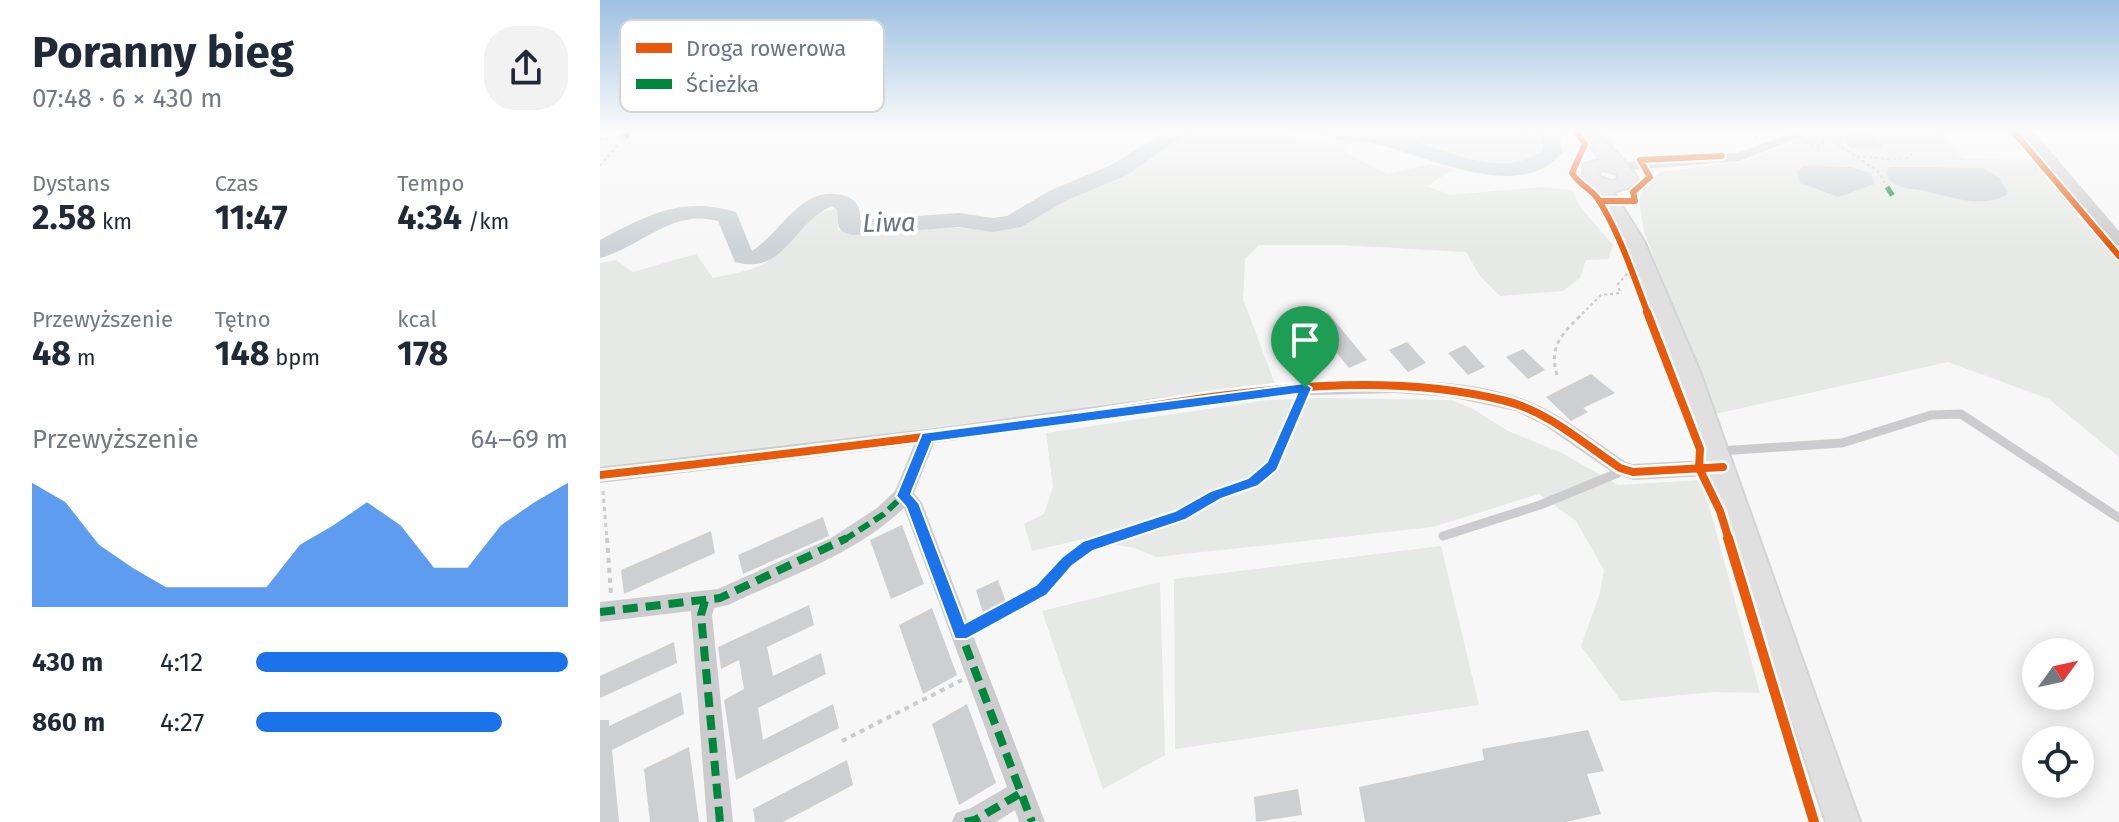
<!DOCTYPE html>
<html lang="pl">
<meta charset="utf-8">
<style>
:root{--surface:#fff;--page:#f2f2f3;--text:#1f2937;--muted:#747a83;--accent:#1a73e8}
body{margin:0;font-family:"Fira Sans",sans-serif;background:var(--page);color:var(--text);height:100vh;display:flex;flex-direction:column;font-size:30px;white-space:nowrap}
*{box-sizing:border-box;margin:0}
p{font-size:26px;color:var(--muted)}
.icon{flex:none;width:44px;height:44px;fill:none;stroke:currentColor;stroke-width:2;stroke-linecap:round;stroke-linejoin:round}
.map{position:relative;flex:1;overflow:hidden}
.details{display:flex;flex-direction:column;background:var(--surface);width:600px}
.details>*{flex:none}
.needle{width:52px;rotate:57deg}
.buttons{position:absolute;left:1422px;top:638px;display:grid;gap:16px}
.buttons a{display:grid;place-items:center;width:72px;height:72px;border-radius:50%;background:var(--surface);box-shadow:0 4px 20px #0003;font-size:40px}
.pin{position:absolute;display:grid;place-items:center;width:68px;height:68px;color:#fff;margin:-82px -34px;border-radius:50% 50% 50% 0;rotate:-45deg;box-shadow:0 0 8px #0007}
.pin .icon{rotate:45deg}
.round{display:grid;place-items:center;flex:none;width:84px;height:84px;border-radius:32px;background:var(--page)}
.head{display:flex;align-items:center;justify-content:space-between;height:136px;padding:0 32px}
h1{font-size:44px;font-weight:700;line-height:60px}
.figures{display:grid;grid-template-columns:repeat(3,1fr);gap:12px;height:136px;padding:8px 32px}
.figures div{display:grid;align-content:center}
.figures b{font-size:34px;font-weight:700}
.figures small{font-size:22px;font-weight:400}
.figures p{font-size:22px}
.chart{height:224px;padding:16px 32px}
.chart p{display:flex;justify-content:space-between}
.chart svg{width:100%;height:144px;margin-top:8px;fill:var(--accent);opacity:.7}
ul{padding:0 32px;list-style:none;font-size:26px}
li{display:grid;grid-template-columns:128px 96px 1fr;align-items:center;height:60px}
li i{height:20px;border-radius:10px;background:var(--accent)}
main{display:flex;flex:1;min-height:0}
.map>svg:first-child{display:block}
.green{fill:#e6e9e5}
.water{fill:#cdd3d7}
.lines{fill:none;stroke-linecap:round;stroke-linejoin:round}
.river{fill:#cdd3d7;fill-rule:evenodd}
.building{fill:#cecfd1}
.secondary-casing{stroke:#d3d4d5;stroke-width:4}
.path-far2{stroke:#cacbcc;stroke-width:2;stroke-dasharray:3 3;stroke-linecap:butt}
.path-far1{stroke:#cacbcc;stroke-width:3;stroke-dasharray:4 4;stroke-linecap:butt}
.path{stroke:#cacbcc;stroke-width:4;stroke-dasharray:5 5;stroke-linecap:butt}
.lane{stroke:#ccccce;stroke-width:9}
.street{fill:#ccccce;fill-rule:evenodd}
.secondary{fill:#e0e0e1;fill-rule:evenodd}
.quiet-far2{stroke:#00873e;stroke-width:5;stroke-dasharray:10 5;stroke-linecap:butt}
.quiet-far1{stroke:#00873e;stroke-width:6;stroke-dasharray:12 6;stroke-linecap:butt}
.quiet{stroke:#00873e;stroke-width:8;stroke-dasharray:15 8;stroke-linecap:butt}
.cycleway-far2-casing{stroke:#fff;stroke-width:10}
.cycleway-far1-casing{stroke:#fff;stroke-width:13}
.cycleway-casing{stroke:#fff;stroke-width:15}
.cycleway-far2{stroke:#e8590c;stroke-width:6}
.cycleway-far1{stroke:#e8590c;stroke-width:8}
.cycleway{stroke:#e8590c;stroke-width:10}
.route{fill:#1a73e8;stroke:#fff;stroke-width:2;fill-rule:evenodd}
.labels{text-anchor:middle;dominant-baseline:central;stroke-width:8;stroke-linejoin:round;paint-order:stroke}
.water-label{font-size:26px;font-style:italic;fill:#66757f;stroke:#fff}
.key{fill:#fff;stroke:#d2d6da;stroke-width:2}
.key-label{font-size:22px;fill:#6a7584}
</style>
<main>
<section class="details">
<div class="head"><div><h1>Poranny bieg</h1><p>07:48 · 6 × 430 m</p></div><a class="round"><svg class="icon" aria-label="share" viewBox="0 0 24 24"><path d="M12 15V3M7 8l5-5 5 5M5 13v7h14v-7"/></svg></a></div>
<div class="figures">
<div><p>Dystans</p><b>2.58<small> km</small></b></div>
<div><p>Czas</p><b>11:47</b></div>
<div><p>Tempo</p><b>4:34<small> /km</small></b></div>
</div>
<div class="figures">
<div><p>Przewyższenie</p><b>48<small> m</small></b></div>
<div><p>Tętno</p><b>148<small> bpm</small></b></div>
<div><p>kcal</p><b>178</b></div>
</div>
<div class="chart"><p><span>Przewyższenie</span>64–69 m</p>
<svg viewBox="0 0 160 44" preserveAspectRatio="none"><path d="M0 44V6L10 12L20 25L30 32L40 38L50 38L60 38L70 38L80 25L90 19L100 12L110 19L120 32L130 32L140 19L150 12L160 6V44z"/></svg>
</div>
<ul>
<li><b>430 m</b>4:12<i style="width:100%"></i></li>
<li><b>860 m</b>4:27<i style="width:79%"></i></li>
</ul>
</section>
<div class="map">
<svg width="1519" height="822" viewBox="0 0 1519 822">
<rect width="100%" height="100%" fill="#f7f7f7"/>
<g class="green">
<path d="M590 132H676L703 140 747 143 743 152 788 174 829 164 854 169 827 186 850 195 941 187 972 190 981 208 1013 245 1008 259 986 260 980 278 963 291 900 296 880 276 866 252 742 245H659L645 259 643 299 675 384 0 470V263L16 260 33 272 96 254 113 278C129 274 155 271 168 261 192 242 202 211 237 209L238 230 348 227 390 230 433 217 456 202 523 176Z"/>
<path d="M768 132H933L941 145 936 158 906 166 867 161Z"/>
<path d="M1216 132H1339L1363 159 1436 160 1484 223 1519 261V457L1449 399 1348 362 1115 414 1044 232 1039 198 1043 187 1061 172 1149 160Z"/>
<path d="M720 398 851 400 873 409 908 431 962 453 1018 485 1102 480 1160 693 1114 692 1021 701 981 646 1000 593 1004 570 976 521 939 494 833 527 557 557 534 548 483 539 432 551 424 524 444 514 453 487 446 433 668 400Z"/>
<path d="M841 546 879 705 575 749 574 579Z"/>
<path d="M560 582 565 755 503 789 442 611Z"/>
</g>
<g class="water">
<path d="M1204 166 1250 167 1271 173 1275 184 1238 197 1200 183 1197 171Z"/>
<path d="M1293 167 1382 168 1400 178 1408 194C1383 208 1357 199 1330 192 1314 187 1296 192 1286 175L1287 168Z"/>
</g>
<g class="lines">
<g class="river">
<path d="M565 132H588L527 175 465 201 421 227 393 232 359 227 252 235C235 231 239 224 237 210L232 206C192 223 185 276 135 262L118 221C72 208 41 247 0 258V240C48 215 81 196 136 212L152 251C183 231 202 183 245 196 257 199 261 209 260 220L359 213 393 218 407 216 449 191 511 165Z"/>
<path d="M723 132C740 131 762 129 780 132 827 139 900 186 942 150V132H962L960 144 963 151C924 204 831 158 781 145 763 140 744 141 726 136Z"/>
</g>
</g>
<g class="building">
<path d="M1241 132 1274 133 1283 148H1250Z"/>
<path d="M728 313 767 360 749 368 731 346 736 344 715 318Z"/>
<path d="M694 331 707 347 703 349 714 364 695 372 674 347 683 344 678 337Z"/>
<path d="M807 342 826 363 808 372 789 350Z"/>
<path d="M865 345 885 367 868 375 848 353Z"/>
<path d="M923 349 945 370 928 379 906 357Z"/>
<path d="M991 374 1015 393 983 408 988 412 971 421 946 397Z"/>
<path d="M223 517 229 536 143 574 138 555Z"/>
<path d="M302 525 324 584 291 599 270 540Z"/>
<path d="M111 531 115 553 24 594 21 570Z"/>
<path d="M398 580 406 602 383 613 376 590Z"/>
<path d="M209 605 214 625 167 647 173 676 221 653 226 674 158 708 163 740 233 704 239 728 136 780 124 700 144 689 139 660 121 669 118 647Z"/>
<path d="M332 608 357 675 323 694 299 625Z"/>
<path d="M74 642 77 663 0 698V676Z"/>
<path d="M81 692 84 714 12 750 19 822H0V720H9V726Z"/>
<path d="M367 704 396 783 359 805 332 724Z"/>
<path d="M988 730 1004 771 987 774 1001 814 966 822H765L759 787 884 760 882 749Z"/>
<path d="M89 747 99 822H50L44 769Z"/>
<path d="M247 760 253 785 183 822H155L153 809Z"/>
<path d="M698 789 702 815 656 822 654 797Z"/>
</g>
<g class="lines">
<g class="secondary-casing">
<path id="secondary" d="M982 132H998C1010 149 1029 162 1037 178L1034 186 1013 192 1044 241 1100 372 1260 822H1226L1076 372 1024 241 990 186 982 180 984 164 1000 160ZM1004 170 1017 174 1019 179 1012 181 1000 177 999 171Z"/>
</g>
<g class="path-far2">
<path d="M0 133 12 132"/>
<circle cx="1219" cy="141" r="4.5"/>
<path d="M0 139 12 138"/>
<path d="M1157 139 1152 132H1162"/>
<path d="M1222 139 1231 135"/>
<path d="M1206 142 1220 150"/>
<path d="M1237 144 1278 171 1287 187"/>
<path d="M1257 156 1288 159 1284 160"/>
<path d="M1287 159 1307 158 1312 154V149"/>
<path d="M0 166 18 145"/>
<path d="M982 314 1001 295 1020 293 1018 284 1028 273"/>
</g>
<g class="path-far1">
<path d="M957 375C948 345 964 332 984 312"/>
<path d="M3 491 7 540"/>
<path d="M505 540 580 516 616 495 653 482 673 466 700 402"/>
</g>
<g class="path">
<path d="M7 538 11 595"/>
<path d="M378 624 441 590 467 562 488 546 512 538"/>
<path d="M242 741 362 680"/>
</g>
<g class="lane">
<path d="M1119 451 1242 443 1331 415 1361 414 1519 518"/>
<path d="M843 536 940 505 1018 473 1020 468"/>
</g>
<g class="street">
<path d="M23 132H36L25 141 18 137Z"/>
<path d="M1196 132H1214L1139 161 1019 171 1012 167 1019 163 1137 153Z"/>
<path d="M1420 132H1434L1519 231V246L1514 244Z"/>
<path d="M738 380C804 380 883 377 944 408 973 423 999 444 1026 462L1033 464 1123 459 1130 462 1132 467 1130 472 1123 475 1033 480 1013 473 944 425 915 411 850 397 794 393 681 396 334 443 314 493 322 503 445 822H419L415 810 396 822H352L356 813 371 808 407 787 304 508C256 554 187 577 128 605L114 608 112 615 133 822H107L91 611 0 622V602L118 589 231 538 277 508 295 491 314 445 0 483V467L342 427 624 389Z"/>
</g>
<use href="#secondary" class="secondary"/>
<g class="quiet-far2">
<path d="M25 137 29 132"/>
<path d="M1287 187 1295 199"/>
</g>
<g class="quiet-far1">
<path d="M303 496 312 503 326 540"/>
<path d="M244 540 284 514 303 496 327 437"/>
</g>
<g class="quiet">
<path d="M325 538 432 822"/>
<path d="M105 601 101 615 120 822"/>
<path d="M0 612 120 598 247 538"/>
<path d="M365 822 375 820 421 793"/>
</g>
<g class="cycleway-far2-casing">
<g id="cycleway-far2">
<path d="M977 132 985 144 972 173C980 186 992 189 998 199 1020 234 1033 275 1048 314"/>
<path d="M1414 132 1519 256"/>
<path d="M999 201H1035L1033 192 1050 177 1040 160 1122 156"/>
</g>
</g>
<g class="cycleway-far1-casing">
<g id="cycleway-far1">
<path d="M1047 312 1100 449 1099 468 1120 511 1129 540"/>
<path d="M0 475C152 458 304 440 456 420 603 400 758 364 906 401 949 412 984 444 1020 468L1033 472 1123 467"/>
</g>
</g>
<g class="cycleway-casing">
<path id="cycleway" d="M1128 538 1214 822"/>
</g>
<use href="#cycleway-far2" class="cycleway-far2"/>
<use href="#cycleway-far1" class="cycleway-far1"/>
<use href="#cycleway" class="cycleway"/>
</g>
<linearGradient id="sky" x2="0" y2="1"><stop stop-color="#9dc0e1"/><stop offset="0.53" stop-color="#fbfbfb"/><stop offset="1" stop-color="#fbfbfb" stop-opacity="0"/></linearGradient>
<rect width="1519" height="247" fill="url(#sky)"/>
<path class="route" d="M705 383 712 388 677 470 658 486 621 499 585 520 493 551 472 566 447 595 367 639H355L306 507 296 496 322 433ZM697 394 667 462 648 478 611 491 575 511 483 541 462 557 436 585 365 623 319 503 311 494 332 442Z"/>
<g class="labels">
<g class="water-label">
<text transform="translate(289 223) rotate(-1)">Liwa</text>
</g>
</g>
<rect x="20" y="20" width="264" height="92" rx="12" class="key"/>
<rect x="36" y="43" width="36" height="10" fill="#e8590c"/>
<rect x="36" y="79" width="36" height="10" fill="#00873e"/>
<g class="key-label">
<text x="86" y="56">Droga rowerowa</text>
<text x="86" y="92">Ścieżka</text>
</g>
</svg>
<div class="buttons">
<a><svg class="needle" viewBox="-14 -14 28 28"><path d="M0-13l5 13h-10z" fill="#e53935"/><path d="M0 13l5-13h-10z" fill="#747a83"/></svg></a>
<a><svg class="icon" aria-label="locate" viewBox="0 0 24 24"><circle cx="12" cy="12" r="6"/><path d="M12 2v4M12 18v4M2 12h4M18 12h4"/></svg></a>
</div>
<div class="pin" style="left:705px;top:388px;background:#1e9e55"><svg class="icon" aria-label="arrive" viewBox="0 0 24 24"><path d="M6 21V4h12l-3 4 3 4H6"/></svg></div>
</div>
</main>
